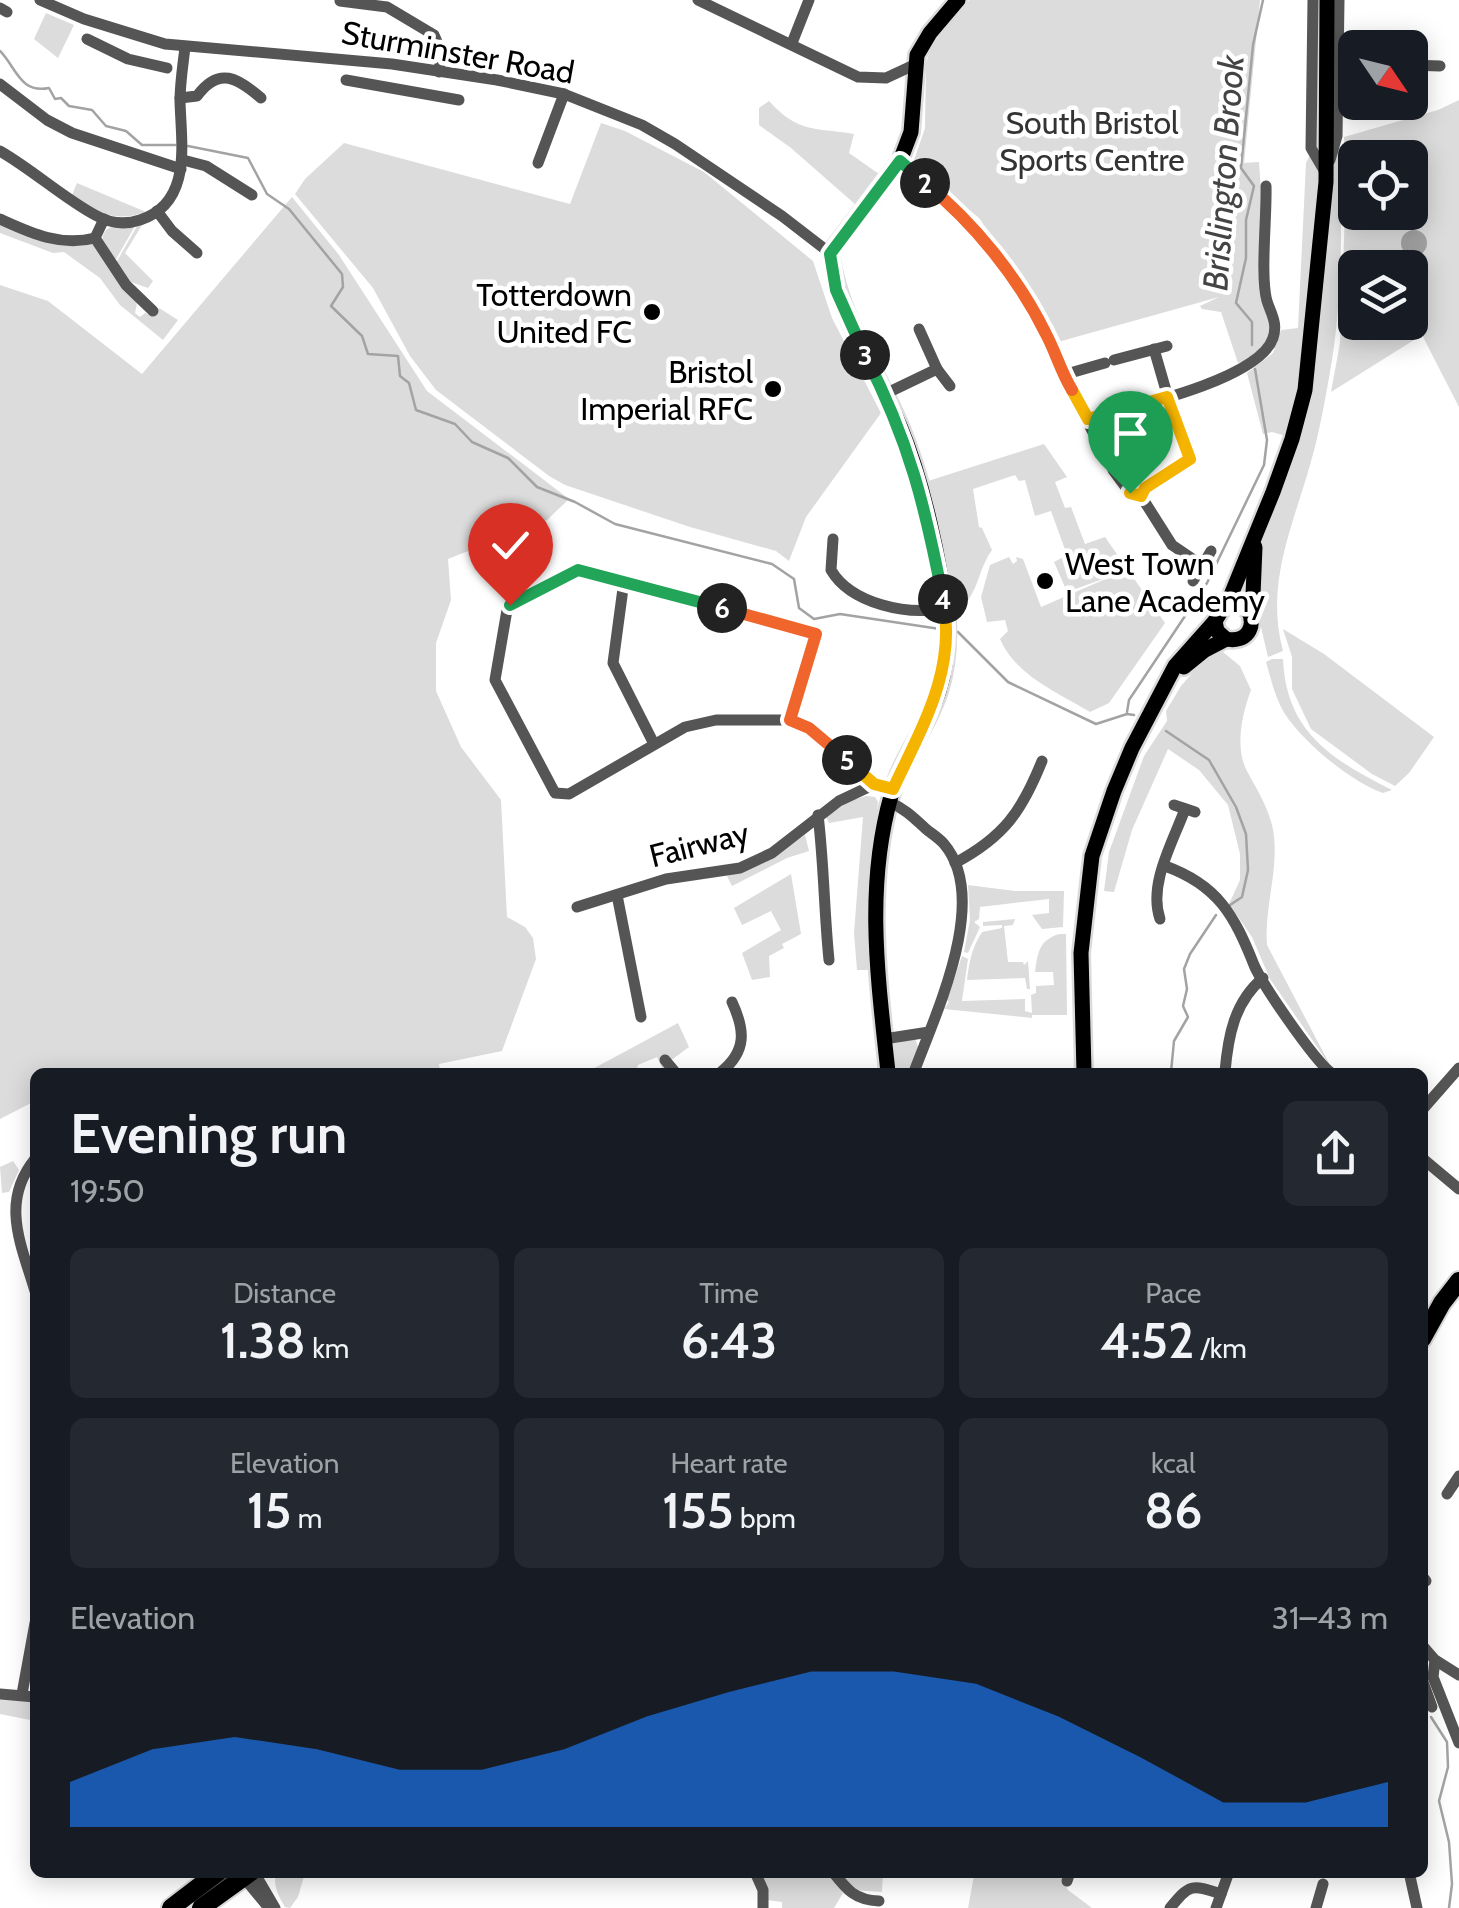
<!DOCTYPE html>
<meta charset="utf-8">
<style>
:root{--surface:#171b24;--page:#242831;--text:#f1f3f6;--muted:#9ea1a6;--accent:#1a73e8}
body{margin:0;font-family:Cabin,sans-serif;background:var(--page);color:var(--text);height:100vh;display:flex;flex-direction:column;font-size:38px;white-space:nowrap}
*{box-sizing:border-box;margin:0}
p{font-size:32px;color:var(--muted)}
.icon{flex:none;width:55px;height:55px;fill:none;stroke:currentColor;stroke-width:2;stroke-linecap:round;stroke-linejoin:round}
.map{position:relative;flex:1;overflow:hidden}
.panel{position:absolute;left:30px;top:1068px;width:1398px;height:810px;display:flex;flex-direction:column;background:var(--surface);border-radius:15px;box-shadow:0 5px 25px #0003}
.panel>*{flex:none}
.needle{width:65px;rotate:125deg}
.tools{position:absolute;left:1338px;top:30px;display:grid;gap:20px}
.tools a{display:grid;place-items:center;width:90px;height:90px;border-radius:15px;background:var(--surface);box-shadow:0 5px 25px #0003;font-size:50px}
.pin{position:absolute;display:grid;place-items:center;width:85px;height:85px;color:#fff;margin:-102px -42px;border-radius:50% 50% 50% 0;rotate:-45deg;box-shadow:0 0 10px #0007}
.pin .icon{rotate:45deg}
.km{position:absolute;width:50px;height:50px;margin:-25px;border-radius:50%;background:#222;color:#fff;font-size:28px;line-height:50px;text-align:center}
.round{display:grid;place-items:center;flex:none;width:105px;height:105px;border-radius:15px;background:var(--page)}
.head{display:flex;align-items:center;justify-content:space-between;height:170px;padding:0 40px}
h1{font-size:55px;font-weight:600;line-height:75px}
.metrics{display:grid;grid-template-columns:repeat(3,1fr);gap:15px;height:170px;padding:10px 40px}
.metrics div{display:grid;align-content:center;border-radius:15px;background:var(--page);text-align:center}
.metrics b{font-size:50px;font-weight:600}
.metrics small{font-size:28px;font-weight:400}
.metrics p{font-size:28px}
.chart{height:280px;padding:20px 40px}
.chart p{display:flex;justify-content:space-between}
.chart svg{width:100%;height:180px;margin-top:10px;fill:var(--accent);opacity:.7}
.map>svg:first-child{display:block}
.green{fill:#dcdcdc;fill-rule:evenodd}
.water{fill:#a3a3a3}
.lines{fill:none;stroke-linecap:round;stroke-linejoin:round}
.stream{stroke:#a3a3a3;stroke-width:2.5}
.major-casing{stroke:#dbdbdb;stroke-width:20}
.highway-casing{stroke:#dbdbdb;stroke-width:22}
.minor{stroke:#555;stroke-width:11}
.major{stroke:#000;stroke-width:15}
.highway{stroke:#000;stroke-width:18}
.split-1-casing{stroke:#fff;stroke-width:20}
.split-2-casing{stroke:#fff;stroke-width:20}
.split-3-casing{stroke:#fff;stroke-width:20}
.split-4-casing{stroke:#fff;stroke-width:20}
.split-5-casing{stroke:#fff;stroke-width:20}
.split-6-casing{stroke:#fff;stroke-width:20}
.split-7-casing{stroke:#fff;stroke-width:20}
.split-1{stroke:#f5b400;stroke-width:12}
.split-2{stroke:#f0652b;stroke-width:12}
.split-3{stroke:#22a559;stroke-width:12}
.split-4{stroke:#22a559;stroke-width:12}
.split-5{stroke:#f5b400;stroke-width:12}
.split-6{stroke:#f0652b;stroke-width:12}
.split-7{stroke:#22a559;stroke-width:12}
.poi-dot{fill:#000;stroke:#fff;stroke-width:4}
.labels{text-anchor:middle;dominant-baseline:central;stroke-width:9;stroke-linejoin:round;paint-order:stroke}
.street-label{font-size:32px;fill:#000;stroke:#fff}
.park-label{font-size:32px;fill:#333;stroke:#fff}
.poi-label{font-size:32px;fill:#000;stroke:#fff;text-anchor:end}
.water-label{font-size:35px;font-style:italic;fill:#444;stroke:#fff}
</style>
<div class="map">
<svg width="1459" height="1908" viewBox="0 0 1459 1908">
<rect width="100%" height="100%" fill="#fff"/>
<g class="green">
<path d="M969 0H1260L1244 163 1259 162 1270 318 1268 340 1250 358 1238 363 1221 312 1202 309 1200 306 1219 297 1058 342 1054 327 979 218 913 163 925 128 926 63 932 45Z"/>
<path d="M46 13 74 25 58 58 34 39Z"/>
<path d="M1459 100V407L1422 335 1331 392 1340 343 1346 189 1350 184 1346 179 1344 137 1438 110ZM1355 158H1410V212H1355ZM1355 268H1410V322H1355Z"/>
<path d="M769 101C799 134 814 127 854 134L849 153 879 174 856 205 791 148 759 125V108Z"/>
<path d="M601 123 625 131 704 172 813 261 832 318 881 413 806 517 789 561 776 551 690 527 565 485 549 476 436 390 410 356 373 288 295 194 305 179 344 143 570 204Z"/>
<path d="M1339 146C1342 216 1343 290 1332 360 1326 395 1320 431 1310 465 1292 528 1265 585 1283 651L1268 657 1260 623 1258 551 1290 458 1331 172Z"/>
<path d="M1310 155 1317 167 1318 185 1313 280 1305 358 1286 436 1272 432 1263 434 1247 373 1273 353 1281 330 1298 328 1306 163Z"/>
<path d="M77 183 146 212C114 223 98 213 72 195Z"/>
<path d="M292 197 339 255 427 391 569 499 547 520 448 559 451 600 436 643V691L461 747 501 800 507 917 525 927 533 938 536 959 502 1051 439 1064 440 1072H35V1101L0 1119V285L48 301 142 374Z"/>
<path d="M0 224 93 243 137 303 135 313 140 317 145 313 152 316 159 308 178 320 163 340 120 305 100 278 64 252 53 253 0 233Z"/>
<path d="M142 225 125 253 153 281 148 288 128 281 116 263 137 226Z"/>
<path d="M135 226 115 261 102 241C104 222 119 226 135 226Z"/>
<path d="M1044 444 1067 477 1055 482 1065 508 1071 507 1085 544 1105 537 1165 623 1109 703 1090 712C1057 692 1016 676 1000 639L1008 631 1005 620 987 622 981 597 990 565 1009 557 1013 564 1017 561 1016 557 1023 559 1041 607 1117 574 1067 592 1054 562 1067 555 1051 511 1035 516 1025 480 1019 481 1015 475 973 489 979 527 982 528 992 550C980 566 979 586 967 602L957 605 928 481Z"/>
<path d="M1283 629 1324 654 1434 737 1409 773 1395 786 1372 774 1311 729 1292 689V657Z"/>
<path d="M1223 652 1240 666 1251 690C1242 714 1234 749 1248 773 1259 793 1272 814 1274 837 1278 873 1264 909 1267 945L1331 1067 1270 979 1252 937 1229 904 1240 880V854L1228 805 1199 770 1168 749 1132 830 1114 892 1104 891 1109 852 1144 756 1167 721 1166 711 1181 686 1202 662 1216 653Z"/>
<path d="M1272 659H1283C1286 732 1332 760 1392 790L1383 793C1351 782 1303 742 1285 714 1275 698 1271 679 1266 662Z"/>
<path d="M866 796 875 797 878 802 867 908 870 970H857L854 933 863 817 829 823 826 817 849 801Z"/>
<path d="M805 835 809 851 787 858 732 886 727 876 766 862Z"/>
<path d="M791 874 801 934 782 944 784 948 769 956 770 977 752 980 742 953 781 930 771 911 742 925 734 908Z"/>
<path d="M968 885 1015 891H1064L1063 927 1042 929 1032 915 1049 913V899L980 907 979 919 974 922 980 927 968 953 964 952 970 920Z"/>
<path d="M1015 919 1013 925 1004 926 1008 962H1023L1024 965 1028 961 1030 989H1027L1025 978 967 980C969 963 972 947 982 932L1002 928V925L983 926V922Z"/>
<path d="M1059 934H1066L1067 1015H1032V1018L944 1009 949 1002 947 1000 962 956 968 959 962 1001 1025 999V1011L1032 1013 1031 995 1036 993V986L1054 985 1053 972H1035C1038 953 1038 941 1059 934Z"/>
<path d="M678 1023 689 1047 670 1061 669 1072H664L657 1057 638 1065 636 1072H587Z"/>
<path d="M915 1038 918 1047 910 1072H895V1043Z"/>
<path d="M13 1161 19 1170 9 1192 2 1193 0 1167Z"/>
<path d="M0 1700 35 1701V1721L0 1714Z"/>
<path d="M276 1873H305L298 1897 290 1908 285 1907C278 1895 273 1886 276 1873Z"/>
<path d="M760 1873H828L843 1893 834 1908H782V1902L767 1900Z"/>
<path d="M837 1873H883L882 1892 852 1890Z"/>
<path d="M965 1873H1059L1068 1890 1092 1908H968L974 1876 966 1878Z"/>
</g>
<circle class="water" cx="1414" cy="243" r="13"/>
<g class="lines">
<g class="stream">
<path d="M0 51C16 67 20 94 49 88L55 99 61 98 69 106 92 110 106 126 126 131 142 145H175"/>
<path d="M188 146 248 158 267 194 289 209 342 274 343 287 331 306 362 336 368 354 398 356 400 376 409 383 416 410 455 424 472 442 508 458 537 487 575 502 615 524 772 564 794 579 799 608 814 619 840 614 940 629"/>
<path d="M1252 345V322L1236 303 1246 258V220L1254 186 1241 168 1253 45 1263 0"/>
<path d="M953 631 958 632 1008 682 1096 724 1127 714 1134 715"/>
<path d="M1127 712 1129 700 1207 583 1264 465 1267 440 1255 369"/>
<path d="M1166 731 1209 760 1236 807 1246 834 1248 870 1242 897 1230 905"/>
<path d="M1171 1072 1174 1041 1188 1017 1183 1006 1187 989 1184 969 1190 954 1216 915"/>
<path d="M1431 1717 1447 1742 1448 1767 1439 1801 1449 1842 1452 1884 1449 1908"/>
</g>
<g class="major-casing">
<g id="major">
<path d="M1252 619 1255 547"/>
<path d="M1215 621 1217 631 1226 639C1246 643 1257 628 1248 610L1235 603 1224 606"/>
<path d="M1184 667 1205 650 1226 639"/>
<path d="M888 1072C878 979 865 888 891 796 901 759 927 728 939 691 946 669 948 645 947 622 941 562 923 481 900 426 875 368 839 317 830 253L900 161 911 132 917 55 930 33 958 0"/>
<path d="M1084 1072 1081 953 1092 856 1114 791 1132 748 1175 666 1215 621 1231 595 1273 492 1292 439 1305 390 1326 182 1327 0"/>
</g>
</g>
<g class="highway-casing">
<g id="highway">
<path d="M1422 1339 1442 1303 1459 1281"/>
<path d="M171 1908 218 1872"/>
<path d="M201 1908 251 1872"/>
</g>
</g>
<g class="minor">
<path d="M40 0 84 19 165 44 392 64 497 80 564 94 642 125 675 144 782 216 830 253"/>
<path d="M698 0 858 77 886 78 914 65"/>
<path d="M1313 0 1311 148 1325 172"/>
<path d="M340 1 387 7 434 35 441 51 439 72"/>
<path d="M0 8 7 12"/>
<path d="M87 39 128 59 167 68"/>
<path d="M792 43 809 0"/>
<path d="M1410 65 1440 66"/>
<path d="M346 80 459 100"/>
<path d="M0 84 47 120 72 133 181 169"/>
<path d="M180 98 197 96C219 66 238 78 261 98"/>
<path d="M0 151C33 170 62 197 95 215 109 223 125 225 140 220 193 203 181 143 180 101 180 83 183 65 185 47"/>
<path d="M183 160 206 166 252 195"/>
<path d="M1330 160 1337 136 1339 0"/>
<path d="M900 161 962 214 1013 281 1045 330 1057 365 1111 466"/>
<path d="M538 163 564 94"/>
<path d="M157 211 172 231 197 253"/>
<path d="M0 219C31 233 60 247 95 238L104 219"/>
<path d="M95 238 126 285 153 311"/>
<path d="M919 329 937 369 950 386"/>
<path d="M1114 360 1167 346"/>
<path d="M1063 375 1105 363"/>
<path d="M885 394 937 369"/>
<path d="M1088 419C1130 408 1259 380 1273 338 1278 323 1271 314 1267 301 1260 277 1267 215 1266 186"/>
<path d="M1113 470 1130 493 1141 496 1172 545 1203 566"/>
<path d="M1141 496 1145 489 1190 459 1180 439 1154 349"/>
<path d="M833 539 831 570C851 604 908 616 945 608"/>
<path d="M624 581 613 663 654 744"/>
<path d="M1193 581 1211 551"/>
<path d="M791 720 816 634 579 569 510 605 507 610 495 680 555 793 569 794 685 727 716 720H791C830 735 853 777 893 789"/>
<path d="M889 802C904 808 914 818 926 829 932 834 939 838 944 844 991 899 935 1015 914 1072"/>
<path d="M1174 805 1195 812"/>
<path d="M818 815C824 864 824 911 829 960"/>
<path d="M955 863C1004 837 1022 811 1042 761"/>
<path d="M1165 866C1218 885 1234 915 1254 965 1263 986 1313 1058 1330 1072"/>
<path d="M617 895 641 1017"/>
<path d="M577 907 666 879 740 868 772 853 839 801 875 784"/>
<path d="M1160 919C1148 884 1173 842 1185 809"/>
<path d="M884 1039 929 1032"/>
<path d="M665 1060 675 1072"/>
<path d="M721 1072C747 1051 745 1030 732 1002"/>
<path d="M1225 1072C1228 1037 1234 1002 1263 978"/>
<path d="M1422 1110 1459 1068"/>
<path d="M1422 1158 1459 1189"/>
<path d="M35 1159C0 1202 21 1244 35 1291"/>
<path d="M1447 1494 1459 1476"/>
<path d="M1422 1576 1426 1581"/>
<path d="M1422 1645 1435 1660 1459 1675"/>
<path d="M1435 1660 1433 1677 1459 1743"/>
<path d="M1422 1679 1432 1707"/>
<path d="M0 1694 35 1697"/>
<path d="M22 1694 35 1623"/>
<path d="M254 1872 275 1908"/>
<path d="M755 1872 763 1890V1908"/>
<path d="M833 1872C847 1890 855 1900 879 1901"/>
<path d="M1409 1872 1417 1908"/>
<path d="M240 1873 269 1908"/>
<path d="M1067 1881 1070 1872"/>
<path d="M197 1898 234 1872"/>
<path d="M1170 1908C1190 1884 1191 1884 1221 1894"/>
<path d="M1216 1908 1229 1872"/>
<path d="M1316 1908 1323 1884"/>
</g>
<use href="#major" class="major"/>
<use href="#highway" class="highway"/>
</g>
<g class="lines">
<g class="split-1-casing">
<path id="split-1" d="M1072 390 1088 419 1167 397 1190 459 1145 488 1141 496 1130 493"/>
</g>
<g class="split-2-casing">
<path id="split-2" d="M925 183C974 223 1018 277 1046 334 1056 353 1061 372 1072 390"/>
</g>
<g class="split-3-casing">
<path id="split-3" d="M865 355 836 290 830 254 900 161 925 183"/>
</g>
<g class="split-4-casing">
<path id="split-4" d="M865 355C909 441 925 505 943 599"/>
</g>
<g class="split-5-casing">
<path id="split-5" d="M847 760 874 784 893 789C922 727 957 670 943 599"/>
</g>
<g class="split-6-casing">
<path id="split-6" d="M722 608 816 634 790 720 809 728 847 760"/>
</g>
<g class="split-7-casing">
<path id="split-7" d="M510 605 578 570 722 608"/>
</g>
<use href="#split-1" class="split-1"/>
<use href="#split-2" class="split-2"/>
<use href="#split-3" class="split-3"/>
<use href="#split-4" class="split-4"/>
<use href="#split-5" class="split-5"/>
<use href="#split-6" class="split-6"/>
<use href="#split-7" class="split-7"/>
</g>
<g class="poi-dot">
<circle cx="652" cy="312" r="10"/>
<circle cx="773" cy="389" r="10"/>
<circle cx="1045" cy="581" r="10"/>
</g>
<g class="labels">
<g class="street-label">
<text transform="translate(458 52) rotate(10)">Sturminster Road</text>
<text transform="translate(699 844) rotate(-14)">Fairway</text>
</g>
<g class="park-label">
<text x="1092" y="122">South Bristol<tspan x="1092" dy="37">Sports Centre</tspan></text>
</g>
<g class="poi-label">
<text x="632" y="294">Totterdown<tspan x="632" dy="37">United FC</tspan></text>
<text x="753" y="371">Bristol<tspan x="753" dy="37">Imperial RFC</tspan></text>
<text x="1065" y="563" text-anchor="start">West Town<tspan x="1065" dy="37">Lane Academy</tspan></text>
</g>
<g class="water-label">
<text transform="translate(1223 173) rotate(-86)">Brislington Brook</text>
</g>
</g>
</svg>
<div class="tools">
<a><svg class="needle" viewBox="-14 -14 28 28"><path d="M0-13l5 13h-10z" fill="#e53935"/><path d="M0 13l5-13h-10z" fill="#9ea1a6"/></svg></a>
<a><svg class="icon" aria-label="locate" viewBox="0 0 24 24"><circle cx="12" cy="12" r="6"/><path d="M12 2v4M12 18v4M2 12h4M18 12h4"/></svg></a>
<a><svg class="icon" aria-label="layers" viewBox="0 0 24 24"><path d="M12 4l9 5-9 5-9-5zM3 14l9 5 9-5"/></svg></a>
</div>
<div class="pin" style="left:1130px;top:493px;background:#1e9e55"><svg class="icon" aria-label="arrive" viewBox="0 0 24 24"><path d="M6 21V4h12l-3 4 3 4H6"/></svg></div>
<div class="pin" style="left:510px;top:605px;background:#d93025"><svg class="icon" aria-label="check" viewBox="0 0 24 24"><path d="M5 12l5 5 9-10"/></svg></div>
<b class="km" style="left:925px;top:183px">2</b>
<b class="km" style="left:865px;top:355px">3</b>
<b class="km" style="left:943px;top:599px">4</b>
<b class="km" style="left:847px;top:760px">5</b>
<b class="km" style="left:722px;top:608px">6</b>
<section class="panel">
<div class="head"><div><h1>Evening run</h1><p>19:50</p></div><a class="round"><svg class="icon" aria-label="share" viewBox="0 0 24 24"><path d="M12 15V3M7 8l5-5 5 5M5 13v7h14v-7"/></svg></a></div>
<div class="metrics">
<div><p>Distance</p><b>1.38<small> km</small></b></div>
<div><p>Time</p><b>6:43</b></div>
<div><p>Pace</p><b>4:52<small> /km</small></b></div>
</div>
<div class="metrics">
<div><p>Elevation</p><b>15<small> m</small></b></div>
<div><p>Heart rate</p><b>155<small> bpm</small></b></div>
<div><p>kcal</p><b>86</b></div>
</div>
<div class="chart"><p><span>Elevation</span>31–43 m</p>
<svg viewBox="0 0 160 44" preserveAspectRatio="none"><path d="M0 44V33L10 25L20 22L30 25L40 30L50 30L60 25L70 17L80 11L90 6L100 6L110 9L120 17L130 27L140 38L150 38L160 33V44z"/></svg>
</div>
</section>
</div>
